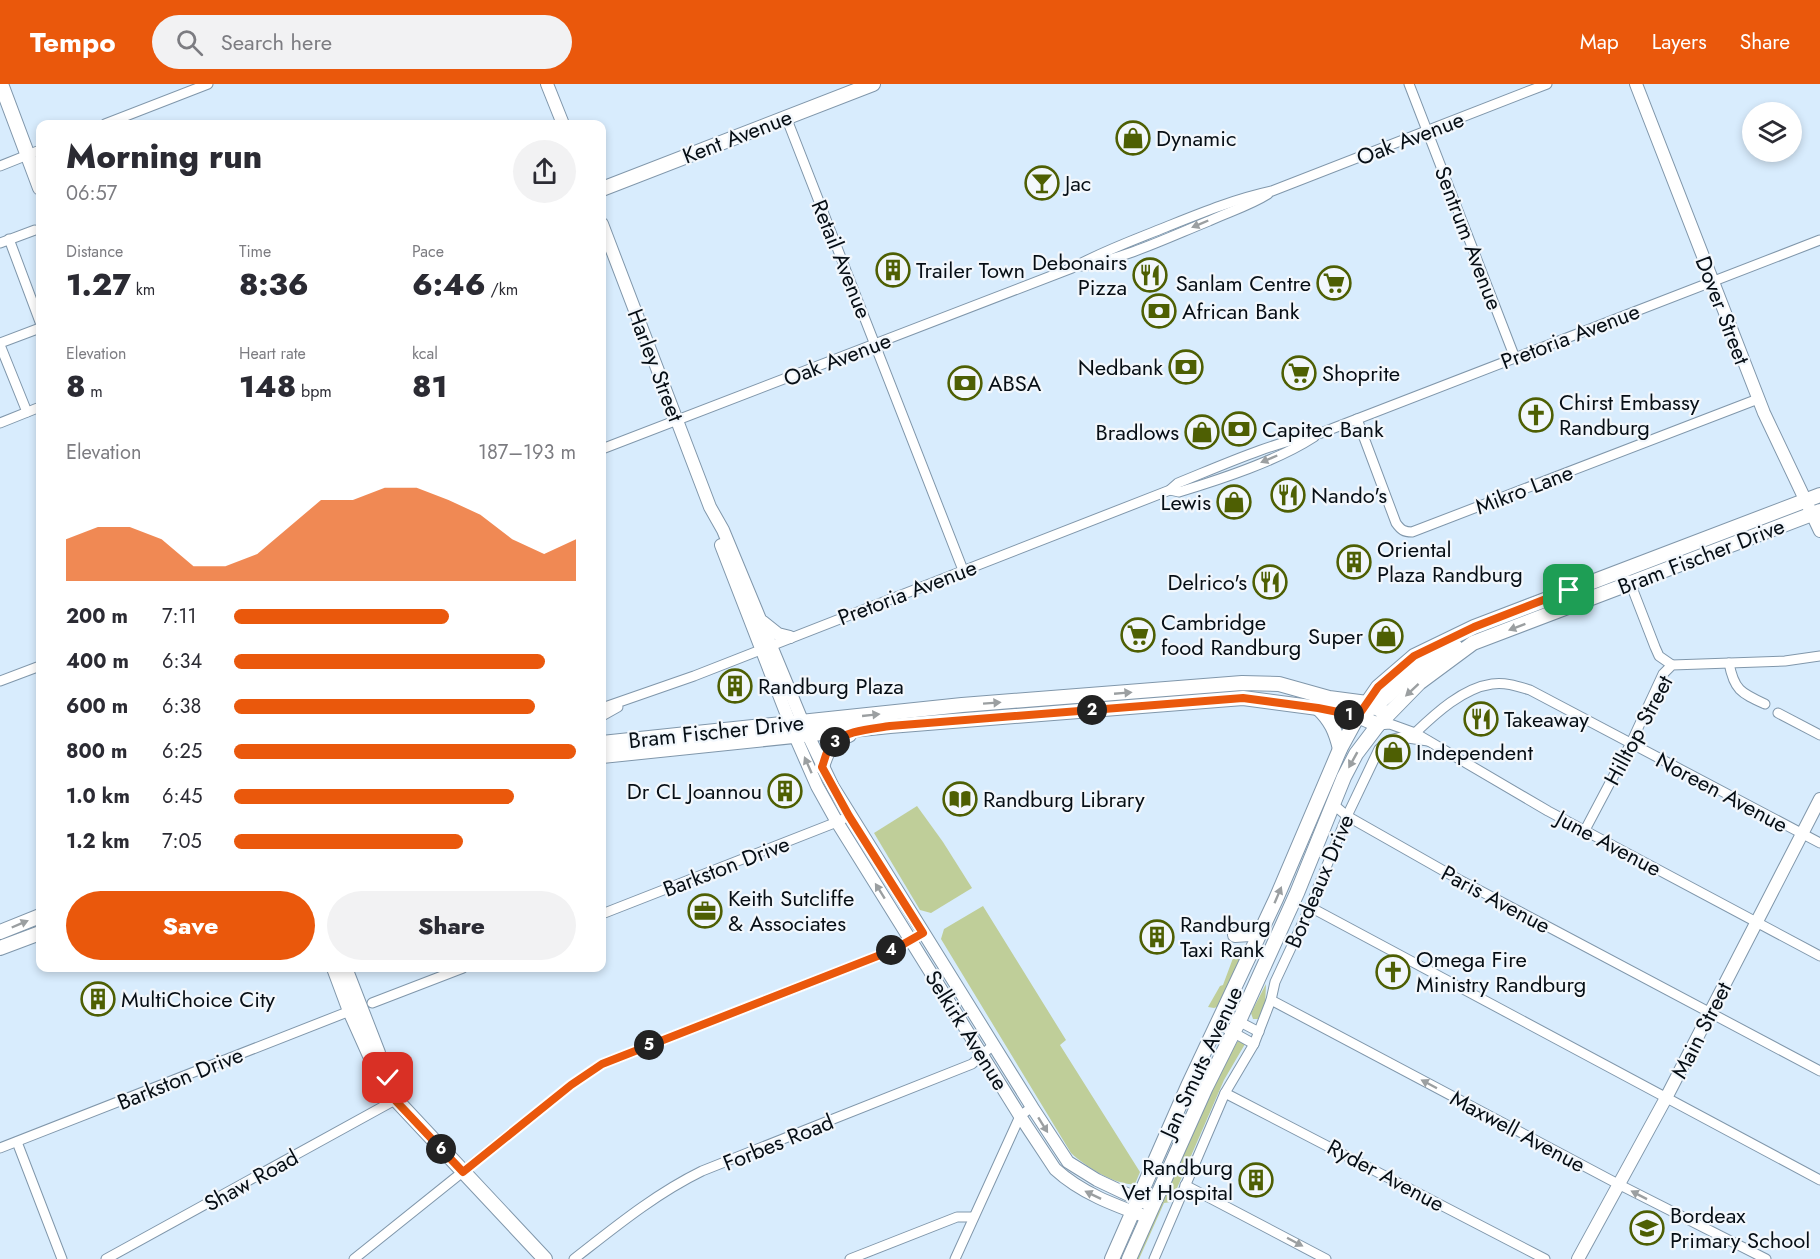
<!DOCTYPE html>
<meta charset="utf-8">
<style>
:root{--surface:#fff;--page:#f2f2f3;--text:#2b2b33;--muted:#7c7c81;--accent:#ea580c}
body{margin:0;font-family:Jost,sans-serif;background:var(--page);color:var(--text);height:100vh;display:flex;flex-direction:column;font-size:22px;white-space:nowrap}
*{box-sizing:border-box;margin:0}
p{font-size:20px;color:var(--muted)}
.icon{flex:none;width:33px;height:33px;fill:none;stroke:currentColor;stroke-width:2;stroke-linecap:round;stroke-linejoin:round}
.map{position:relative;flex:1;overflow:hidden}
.side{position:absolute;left:36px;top:36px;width:570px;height:852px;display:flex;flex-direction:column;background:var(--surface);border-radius:12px;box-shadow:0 3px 9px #0003}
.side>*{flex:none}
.fabs{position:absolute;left:1742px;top:18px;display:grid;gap:12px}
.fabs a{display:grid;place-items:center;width:60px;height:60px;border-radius:50%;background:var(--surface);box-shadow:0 3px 9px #0003;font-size:30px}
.pin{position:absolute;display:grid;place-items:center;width:51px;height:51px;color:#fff;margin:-26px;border-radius:12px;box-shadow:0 3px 9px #0006}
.km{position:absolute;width:30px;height:30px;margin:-15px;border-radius:50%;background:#222;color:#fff;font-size:16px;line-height:30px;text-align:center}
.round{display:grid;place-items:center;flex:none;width:63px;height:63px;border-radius:32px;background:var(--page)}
.headline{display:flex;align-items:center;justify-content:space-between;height:102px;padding:0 30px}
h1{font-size:33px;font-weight:800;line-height:45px}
.figures{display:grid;grid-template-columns:repeat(3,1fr);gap:9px;height:102px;padding:6px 30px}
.figures div{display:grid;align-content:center}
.figures b{font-size:30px;font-weight:800}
.figures small{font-size:16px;font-weight:400}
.figures p{font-size:16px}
.chart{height:168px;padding:12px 30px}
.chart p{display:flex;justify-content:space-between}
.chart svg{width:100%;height:108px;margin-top:6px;fill:var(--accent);opacity:.7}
.button{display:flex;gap:12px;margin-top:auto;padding:12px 30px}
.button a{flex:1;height:69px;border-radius:36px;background:var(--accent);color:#fff;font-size:24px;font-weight:800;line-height:69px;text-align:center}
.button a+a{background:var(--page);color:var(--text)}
ul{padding:0 30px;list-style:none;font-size:20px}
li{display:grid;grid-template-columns:96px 72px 1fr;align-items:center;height:45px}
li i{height:15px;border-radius:8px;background:var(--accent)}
header{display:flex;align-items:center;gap:36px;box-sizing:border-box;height:84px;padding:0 30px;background:var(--accent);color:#fff}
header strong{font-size:28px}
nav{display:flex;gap:33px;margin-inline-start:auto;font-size:21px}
.search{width:420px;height:54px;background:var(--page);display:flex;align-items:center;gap:15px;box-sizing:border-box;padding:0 21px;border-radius:33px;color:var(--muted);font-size:22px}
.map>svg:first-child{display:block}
.green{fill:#bfce99}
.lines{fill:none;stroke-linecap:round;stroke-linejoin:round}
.minor-casing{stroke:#8097ab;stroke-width:11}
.tertiary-casing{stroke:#8097ab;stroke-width:14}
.secondary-casing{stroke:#8097ab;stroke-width:16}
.minor{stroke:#fff;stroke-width:9}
.tertiary{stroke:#fff;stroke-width:12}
.secondary{stroke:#fff;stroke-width:14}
.oneway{fill:#9b9fa1}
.route-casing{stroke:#fff;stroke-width:12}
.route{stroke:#ea580c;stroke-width:8}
.labels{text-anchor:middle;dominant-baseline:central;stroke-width:4.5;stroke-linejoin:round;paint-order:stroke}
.street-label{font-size:22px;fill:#060e15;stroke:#f2f7fc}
.poi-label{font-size:22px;fill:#060e15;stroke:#f2f7fc;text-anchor:start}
</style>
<header>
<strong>Tempo</strong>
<div class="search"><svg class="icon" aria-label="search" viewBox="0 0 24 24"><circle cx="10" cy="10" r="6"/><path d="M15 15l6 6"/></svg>Search here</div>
<nav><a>Map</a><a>Layers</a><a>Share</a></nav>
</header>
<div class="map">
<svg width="1820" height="1175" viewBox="0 0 1820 1175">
<rect width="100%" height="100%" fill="#d8ecfd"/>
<g class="green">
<path d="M917 722 943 758 972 804 931 829 920 826 874 749Z"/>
<path d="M983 822 1066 956 1060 961 1140 1088 1135 1100C1116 1102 1085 1082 1071 1069L941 855 944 845Z"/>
<path d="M1236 866H1241L1243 875 1220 922 1214 924 1208 923 1220 902 1223 901Z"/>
<path d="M1266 900 1265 922 1258 935H1253L1251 929Z"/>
<path d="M1238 957 1245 960 1224 996 1171 1118 1164 1119 1139 1175H1134L1215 995Z"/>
</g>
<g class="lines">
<g class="minor-casing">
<g id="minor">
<path d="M1409 0 1515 274"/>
<path d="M786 33 963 486"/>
<path d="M105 40 208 0"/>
<path d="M0 82 40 66"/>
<path d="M9 155 40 238"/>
<path d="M0 159 35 146"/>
<path d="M1082 182C1126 174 1167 154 1209 137 1228 128 1249 122 1268 110"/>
<path d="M0 259 40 244"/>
<path d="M0 261 27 328"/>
<path d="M1357 335 1396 439C1401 446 1404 448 1412 448L1758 315"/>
<path d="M0 339 40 323"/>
<path d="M602 365 1072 184C1103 167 1134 156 1166 143 1201 129 1235 115 1272 107L1547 0"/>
<path d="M1170 406 1179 408C1222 395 1277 377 1314 353"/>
<path d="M1629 496 1655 563 1659 572 1672 581"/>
<path d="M1729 579C1734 606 1741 609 1765 620"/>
<path d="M0 597 40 582"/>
<path d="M602 624 694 592 1170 406 1178 399C1225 380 1271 359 1321 349L1820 156"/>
<path d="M1778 629 1820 651"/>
<path d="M602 632 618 623"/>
<path d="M1378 641 1390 640 1415 649 1548 727 1820 872"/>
<path d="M1415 649C1436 629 1463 604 1492 600 1505 598 1517 602 1530 606L1820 759"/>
<path d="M1334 721 1347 732 1458 795 1820 987"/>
<path d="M1585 746 1631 659 1663 590 1672 581 1785 577 1820 572"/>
<path d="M1310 823 1820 1096"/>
<path d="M602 830 837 738 849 732"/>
<path d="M1271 916 1618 1100 1766 1175"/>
<path d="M372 919 463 884"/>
<path d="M1223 929 1259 948"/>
<path d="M1218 940 1254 960"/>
<path d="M1225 1009 1545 1175"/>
<path d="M17 1058 62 1175"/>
<path d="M0 1064 355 925"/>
<path d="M1185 1101 1326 1175"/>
<path d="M106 1175 395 1016"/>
<path d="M354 1175 571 1001 602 980 893 866 923 849"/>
<path d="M574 1175C615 1143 655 1110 702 1087L972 980 993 961"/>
<path d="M850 1175 957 1133H973"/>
<path d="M955 1175 1020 1032 1032 1023"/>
<path d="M1154 1175 1225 1009 1254 960 1271 916 1275 898 1310 823 1347 732 1379 665 1389 656 1401 653 1428 657"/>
</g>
</g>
<g class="tertiary-casing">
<g id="tertiary">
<path d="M547 0 563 40"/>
<path d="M1636 0 1764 329 1820 447"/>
<path d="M602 140 710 423 723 446 808 651 833 703 1032 1023 1068 1078 1097 1096 1152 1122"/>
<path d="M721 461 795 652 817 702 837 738 1020 1032 1055 1085C1081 1109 1114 1121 1147 1133"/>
<path d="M763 538 778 550 790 553"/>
<path d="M1578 1175 1666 1014 1820 715"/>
</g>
</g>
<g class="secondary-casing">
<g id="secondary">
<path d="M1 0 40 104"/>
<path d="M602 105 873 0"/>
<path d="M1318 624C1331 636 1336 648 1340 665"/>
<path d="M1368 626C1382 619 1392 607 1404 596 1419 582 1438 571 1456 563"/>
<path d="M602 659 962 621 1242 599 1279 600 1329 614 1367 619 1388 630"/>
<path d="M602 672 890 642 1243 614 1318 624 1358 632 1378 641"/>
<path d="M822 683C827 666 832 657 849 651"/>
<path d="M0 848 40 832"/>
<path d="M1235 851 1250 850 1263 843"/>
<path d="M0 864 40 849"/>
<path d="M334 884 350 927 384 1003 545 1175"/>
<path d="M345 884 378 969"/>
<path d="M1112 1175 1188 1002 1276 815 1340 665 1358 632 1378 603 1414 572 1474 543 1820 411"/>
<path d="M1129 1175 1206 1003 1239 937 1297 809 1344 693 1356 670 1378 641 1419 599 1473 559 1820 427"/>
</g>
</g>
<use href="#minor" class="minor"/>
<use href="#tertiary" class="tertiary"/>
<use href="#secondary" class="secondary"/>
</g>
<defs><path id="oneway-solid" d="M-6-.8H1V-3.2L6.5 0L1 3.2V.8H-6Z" transform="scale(1.5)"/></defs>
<g class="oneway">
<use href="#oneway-solid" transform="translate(1200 140) rotate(157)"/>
<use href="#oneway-solid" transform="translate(1269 375) rotate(157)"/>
<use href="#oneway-solid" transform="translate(1517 543) rotate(159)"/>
<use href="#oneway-solid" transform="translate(1412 606) rotate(137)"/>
<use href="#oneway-solid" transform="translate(1123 609) rotate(-5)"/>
<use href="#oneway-solid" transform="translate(992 619) rotate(-4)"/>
<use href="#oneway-solid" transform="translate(871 631) rotate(-6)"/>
<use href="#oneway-solid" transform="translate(1353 676) rotate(119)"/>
<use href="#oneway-solid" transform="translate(808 681) rotate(-114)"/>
<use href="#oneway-solid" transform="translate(880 807) rotate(-122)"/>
<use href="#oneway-solid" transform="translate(1278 811) rotate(-67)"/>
<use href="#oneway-solid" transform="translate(20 840) rotate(-23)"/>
<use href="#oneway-solid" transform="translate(1429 1000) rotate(-152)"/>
<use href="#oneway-solid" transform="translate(1043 1041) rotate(58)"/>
<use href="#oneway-solid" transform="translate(1093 1111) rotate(-154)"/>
<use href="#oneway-solid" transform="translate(1639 1111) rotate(-153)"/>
<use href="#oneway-solid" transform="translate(1295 1158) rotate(28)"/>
</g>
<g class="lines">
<g class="route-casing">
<path id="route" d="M388 994 395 1016 463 1088 571 1001 602 980 893 866 923 849 849 732 822 683C825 675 826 667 831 661 845 646 872 645 890 642L1243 614 1318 624 1358 632 1378 603 1414 572 1474 543 1569 506"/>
</g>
<use href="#route" class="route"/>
</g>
<defs>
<g id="shop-ring" transform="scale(1.725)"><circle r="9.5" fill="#f2f7fc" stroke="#4e5f03" stroke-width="1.5"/><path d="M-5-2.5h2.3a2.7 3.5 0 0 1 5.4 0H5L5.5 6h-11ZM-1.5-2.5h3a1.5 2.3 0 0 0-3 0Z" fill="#4e5f03"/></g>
<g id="bar-ring" transform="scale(1.725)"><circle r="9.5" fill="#f2f7fc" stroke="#4e5f03" stroke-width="1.5"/><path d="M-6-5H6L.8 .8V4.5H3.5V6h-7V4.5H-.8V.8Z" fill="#4e5f03"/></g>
<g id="building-ring" transform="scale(1.725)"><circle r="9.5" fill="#f2f7fc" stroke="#4e5f03" stroke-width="1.5"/><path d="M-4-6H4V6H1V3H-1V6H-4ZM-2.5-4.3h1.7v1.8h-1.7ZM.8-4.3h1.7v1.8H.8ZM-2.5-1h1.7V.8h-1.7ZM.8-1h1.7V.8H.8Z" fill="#4e5f03"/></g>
<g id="restaurant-ring" transform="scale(1.725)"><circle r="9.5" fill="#f2f7fc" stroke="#4e5f03" stroke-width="1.5"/><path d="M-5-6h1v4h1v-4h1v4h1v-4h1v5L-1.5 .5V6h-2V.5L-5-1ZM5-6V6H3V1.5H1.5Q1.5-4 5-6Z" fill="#4e5f03"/></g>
<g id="supermarket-ring" transform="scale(1.725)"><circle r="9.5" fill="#f2f7fc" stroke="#4e5f03" stroke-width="1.5"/><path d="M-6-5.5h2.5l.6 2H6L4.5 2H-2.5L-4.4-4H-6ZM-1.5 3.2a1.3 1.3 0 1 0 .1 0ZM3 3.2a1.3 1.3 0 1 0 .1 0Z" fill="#4e5f03"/></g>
<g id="bank-ring" transform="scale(1.725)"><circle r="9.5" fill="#f2f7fc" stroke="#4e5f03" stroke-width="1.5"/><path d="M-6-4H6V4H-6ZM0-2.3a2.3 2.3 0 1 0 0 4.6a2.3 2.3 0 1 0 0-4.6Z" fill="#4e5f03"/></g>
<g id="church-ring" transform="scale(1.725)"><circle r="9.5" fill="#f2f7fc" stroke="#4e5f03" stroke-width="1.5"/><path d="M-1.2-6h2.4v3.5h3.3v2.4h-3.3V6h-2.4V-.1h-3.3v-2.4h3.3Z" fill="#4e5f03"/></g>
<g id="library-ring" transform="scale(1.725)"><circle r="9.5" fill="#f2f7fc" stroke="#4e5f03" stroke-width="1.5"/><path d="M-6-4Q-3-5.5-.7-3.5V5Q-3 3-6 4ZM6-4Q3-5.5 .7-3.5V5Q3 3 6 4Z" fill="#4e5f03"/></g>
<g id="office-ring" transform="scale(1.725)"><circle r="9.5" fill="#f2f7fc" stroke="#4e5f03" stroke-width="1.5"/><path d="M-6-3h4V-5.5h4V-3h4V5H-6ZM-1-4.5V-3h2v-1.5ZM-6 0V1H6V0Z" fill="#4e5f03"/></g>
<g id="school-ring" transform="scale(1.725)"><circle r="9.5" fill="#f2f7fc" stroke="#4e5f03" stroke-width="1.5"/><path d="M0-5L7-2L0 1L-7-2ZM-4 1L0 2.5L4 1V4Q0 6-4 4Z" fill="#4e5f03"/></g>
</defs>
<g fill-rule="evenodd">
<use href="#shop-ring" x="1133" y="54"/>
<use href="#bar-ring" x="1042" y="99"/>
<use href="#building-ring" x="893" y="186"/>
<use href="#restaurant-ring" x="1150" y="191"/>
<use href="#supermarket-ring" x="1334" y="199"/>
<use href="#bank-ring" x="1159" y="227"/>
<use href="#bank-ring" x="1186" y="283"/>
<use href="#supermarket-ring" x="1299" y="289"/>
<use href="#bank-ring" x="965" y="299"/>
<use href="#church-ring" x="1536" y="331"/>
<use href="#bank-ring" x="1239" y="345"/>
<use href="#shop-ring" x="1202" y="348"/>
<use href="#restaurant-ring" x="1288" y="411"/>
<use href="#shop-ring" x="1234" y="418"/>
<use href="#building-ring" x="1354" y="478"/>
<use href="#restaurant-ring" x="1270" y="498"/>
<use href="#supermarket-ring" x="1138" y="551"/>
<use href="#shop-ring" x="1386" y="552"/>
<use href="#building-ring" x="735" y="602"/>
<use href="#restaurant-ring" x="1481" y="635"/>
<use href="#shop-ring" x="1393" y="668"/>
<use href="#building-ring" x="785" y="707"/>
<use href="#library-ring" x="960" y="715"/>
<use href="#office-ring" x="705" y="827"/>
<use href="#building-ring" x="1157" y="853"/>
<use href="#church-ring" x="1393" y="888"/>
<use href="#building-ring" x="98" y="915"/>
<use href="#building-ring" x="1256" y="1096"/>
<use href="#school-ring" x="1647" y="1144"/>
</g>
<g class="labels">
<g class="street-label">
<text transform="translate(737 52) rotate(-21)">Kent Avenue</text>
<text transform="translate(1410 54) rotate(-21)">Oak Avenue</text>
<text transform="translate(1469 154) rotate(69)">Sentrum Avenue</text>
<text transform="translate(842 175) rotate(68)">Retail Avenue</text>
<text transform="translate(1723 226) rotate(69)">Dover Street</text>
<text transform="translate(1570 252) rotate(-21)">Pretoria Avenue</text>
<text transform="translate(837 275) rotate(-21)">Oak Avenue</text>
<text transform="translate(656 281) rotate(69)">Harley Street</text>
<text transform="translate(1524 405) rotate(-21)">Mikro Lane</text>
<text transform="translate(1701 472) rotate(-21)">Bram Fischer Drive</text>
<text transform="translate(907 508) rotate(-21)">Pretoria Avenue</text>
<text transform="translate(1638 646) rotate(-62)">Hilltop Street</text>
<text transform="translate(716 647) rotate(-6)">Bram Fischer Drive</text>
<text transform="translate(1722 708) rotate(28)">Noreen Avenue</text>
<text transform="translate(1609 759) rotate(28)">June Avenue</text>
<text transform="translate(726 782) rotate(-21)">Barkston Drive</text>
<text transform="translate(1319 797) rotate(-67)">Bordeaux Drive</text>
<text transform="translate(1496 815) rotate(28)">Paris Avenue</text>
<text transform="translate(967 946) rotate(58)">Selkirk Avenue</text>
<text transform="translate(1701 946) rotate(-63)">Main Street</text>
<text transform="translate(1201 978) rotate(-65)">Jan Smuts Avenue</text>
<text transform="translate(180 994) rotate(-22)">Barkston Drive</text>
<text transform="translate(1518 1047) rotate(28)">Maxwell Avenue</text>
<text transform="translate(778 1058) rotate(-22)">Forbes Road</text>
<text transform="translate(1386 1091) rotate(28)">Ryder Avenue</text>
<text transform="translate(251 1096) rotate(-29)">Shaw Road</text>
</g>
<g class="poi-label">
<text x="1156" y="54">Dynamic</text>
<text x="1065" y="99">Jac</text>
<text x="1127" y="178" text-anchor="end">Debonairs<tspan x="1127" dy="25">Pizza</tspan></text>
<text x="916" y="186">Trailer Town</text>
<text x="1311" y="199" text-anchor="end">Sanlam Centre</text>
<text x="1182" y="227">African Bank</text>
<text x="1163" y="283" text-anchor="end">Nedbank</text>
<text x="1322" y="289">Shoprite</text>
<text x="988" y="299">ABSA</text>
<text x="1559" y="318">Chirst Embassy<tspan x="1559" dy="25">Randburg</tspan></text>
<text x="1262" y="345">Capitec Bank</text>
<text x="1179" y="348" text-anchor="end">Bradlows</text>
<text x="1311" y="411">Nando's</text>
<text x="1211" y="418" text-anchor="end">Lewis</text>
<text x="1377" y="465">Oriental<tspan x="1377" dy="25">Plaza Randburg</tspan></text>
<text x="1247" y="498" text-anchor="end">Delrico's</text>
<text x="1161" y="538">Cambridge<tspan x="1161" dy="25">food Randburg</tspan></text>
<text x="1363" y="552" text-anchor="end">Super</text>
<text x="758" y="602">Randburg Plaza</text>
<text x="1504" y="635">Takeaway</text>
<text x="1416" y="668">Independent</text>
<text x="762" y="707" text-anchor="end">Dr CL Joannou</text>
<text x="983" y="715">Randburg Library</text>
<text x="728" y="814">Keith Sutcliffe<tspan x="728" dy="25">&amp; Associates</tspan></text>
<text x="1180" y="840">Randburg<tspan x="1180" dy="25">Taxi Rank</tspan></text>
<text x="1416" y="875">Omega Fire<tspan x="1416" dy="25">Ministry Randburg</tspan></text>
<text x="121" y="915">MultiChoice City</text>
<text x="1233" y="1083" text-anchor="end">Randburg<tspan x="1233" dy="25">Vet Hospital</tspan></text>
<text x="1670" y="1131">Bordeax<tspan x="1670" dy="25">Primary School</tspan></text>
</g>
</g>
</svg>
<div class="fabs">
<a><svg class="icon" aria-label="layers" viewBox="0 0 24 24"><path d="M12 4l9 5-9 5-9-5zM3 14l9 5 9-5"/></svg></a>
</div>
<div class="pin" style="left:1569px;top:506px;background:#1e9e55"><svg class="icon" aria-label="arrive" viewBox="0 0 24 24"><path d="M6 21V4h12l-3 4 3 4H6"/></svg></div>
<div class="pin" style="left:388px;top:994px;background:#d93025"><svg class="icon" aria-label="check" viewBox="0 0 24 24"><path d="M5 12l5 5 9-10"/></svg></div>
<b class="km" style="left:1349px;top:631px">1</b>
<b class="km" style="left:1092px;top:626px">2</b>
<b class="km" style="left:835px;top:658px">3</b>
<b class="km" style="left:891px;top:866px">4</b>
<b class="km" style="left:649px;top:961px">5</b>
<b class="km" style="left:441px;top:1065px">6</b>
<section class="side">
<div class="headline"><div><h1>Morning run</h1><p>06:57</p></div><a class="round"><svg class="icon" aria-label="share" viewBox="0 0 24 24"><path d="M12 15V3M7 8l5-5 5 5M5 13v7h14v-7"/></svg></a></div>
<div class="figures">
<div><p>Distance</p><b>1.27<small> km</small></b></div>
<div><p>Time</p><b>8:36</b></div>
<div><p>Pace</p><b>6:46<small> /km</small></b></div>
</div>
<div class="figures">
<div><p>Elevation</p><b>8<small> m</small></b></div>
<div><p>Heart rate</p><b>148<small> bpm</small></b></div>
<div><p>kcal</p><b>81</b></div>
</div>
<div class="chart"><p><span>Elevation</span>187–193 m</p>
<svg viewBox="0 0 160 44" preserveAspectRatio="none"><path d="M0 44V27L10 22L20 22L30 27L40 38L50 38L60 33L70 22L80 11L90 11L100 6L110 6L120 11L130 17L140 27L150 33L160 27V44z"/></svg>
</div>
<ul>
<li><b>200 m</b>7:11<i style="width:63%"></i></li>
<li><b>400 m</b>6:34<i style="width:91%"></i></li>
<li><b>600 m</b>6:38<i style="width:88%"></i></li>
<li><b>800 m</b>6:25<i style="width:100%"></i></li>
<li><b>1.0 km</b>6:45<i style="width:82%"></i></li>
<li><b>1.2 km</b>7:05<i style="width:67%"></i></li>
</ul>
<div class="button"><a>Save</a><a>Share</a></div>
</section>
</div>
